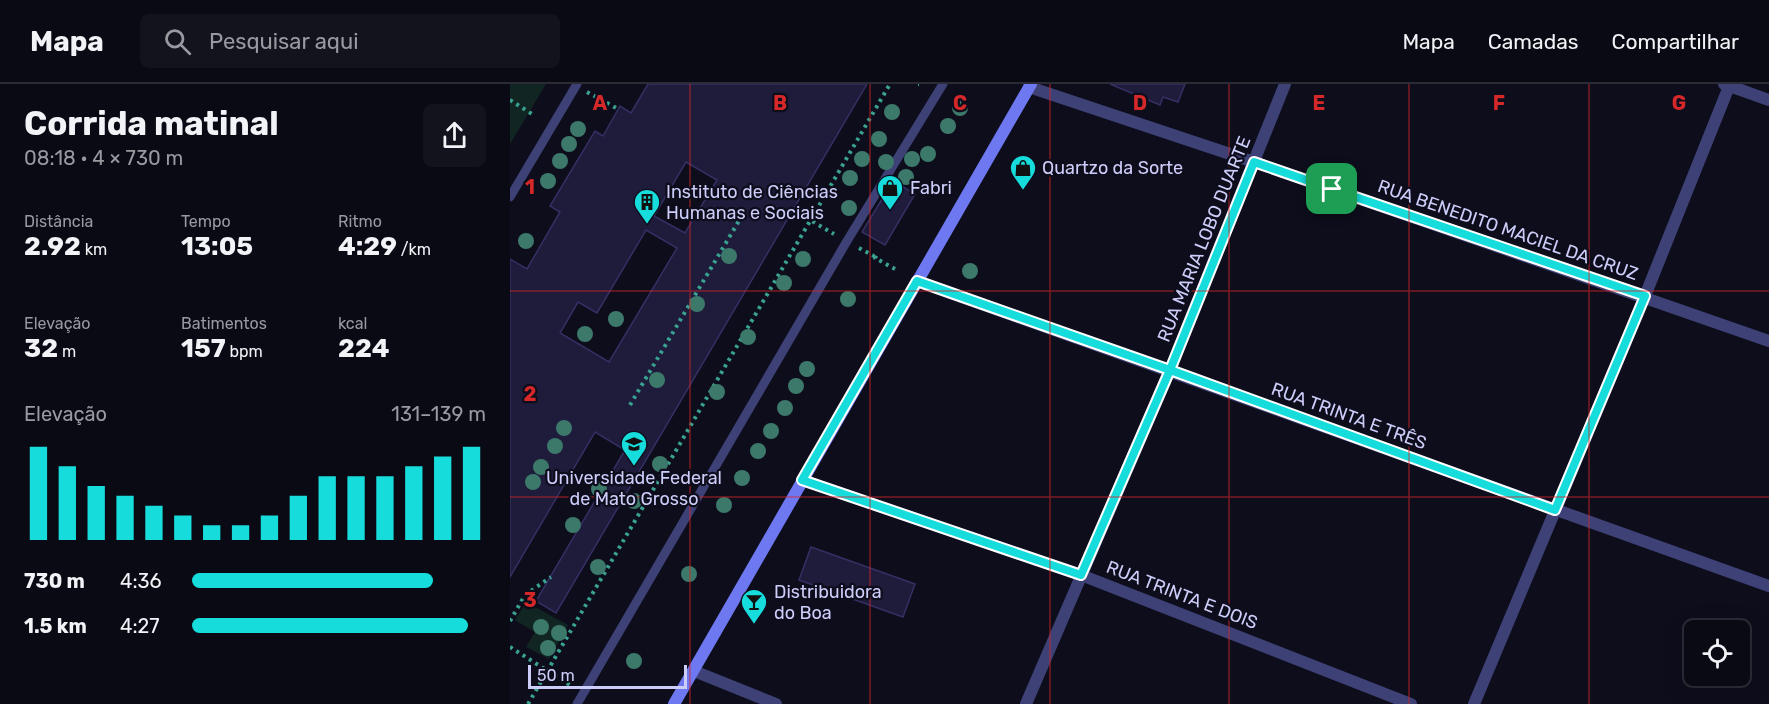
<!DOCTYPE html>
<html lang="pt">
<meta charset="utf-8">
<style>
:root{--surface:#0a0a15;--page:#13131e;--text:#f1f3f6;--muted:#999aa0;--line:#2a2b34;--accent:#16dcdb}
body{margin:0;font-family:Rubik,sans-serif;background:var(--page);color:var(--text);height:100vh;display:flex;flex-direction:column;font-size:22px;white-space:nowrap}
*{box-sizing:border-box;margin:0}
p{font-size:20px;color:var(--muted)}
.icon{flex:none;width:33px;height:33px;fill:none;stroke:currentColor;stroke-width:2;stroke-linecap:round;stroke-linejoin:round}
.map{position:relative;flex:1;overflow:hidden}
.details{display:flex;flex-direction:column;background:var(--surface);width:510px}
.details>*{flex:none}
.buttons{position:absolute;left:1174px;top:536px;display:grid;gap:12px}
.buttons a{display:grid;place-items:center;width:66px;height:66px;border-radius:9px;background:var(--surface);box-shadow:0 6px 24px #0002,0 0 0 2px var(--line);font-size:30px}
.scale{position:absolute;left:18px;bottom:15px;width:159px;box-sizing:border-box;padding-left:6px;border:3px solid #cdcdfa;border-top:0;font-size:16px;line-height:21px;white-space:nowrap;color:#cdcdfa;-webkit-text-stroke:4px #0e0d1c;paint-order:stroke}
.pin{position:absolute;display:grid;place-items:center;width:51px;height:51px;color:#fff;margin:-26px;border-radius:12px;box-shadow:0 3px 9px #0006}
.round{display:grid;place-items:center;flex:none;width:63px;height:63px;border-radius:9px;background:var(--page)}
.overview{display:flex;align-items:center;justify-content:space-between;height:102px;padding:0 24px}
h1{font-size:33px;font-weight:700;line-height:45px}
.metrics{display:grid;grid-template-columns:repeat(3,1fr);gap:9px;height:102px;padding:6px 24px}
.metrics div{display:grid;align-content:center}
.metrics b{font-size:26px;font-weight:700}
.metrics small{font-size:16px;font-weight:400}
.metrics p{font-size:16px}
.chart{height:168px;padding:12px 24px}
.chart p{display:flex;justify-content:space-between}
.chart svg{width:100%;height:108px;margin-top:6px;stroke:var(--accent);stroke-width:6}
ul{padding:0 24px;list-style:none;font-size:20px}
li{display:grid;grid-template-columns:96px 72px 1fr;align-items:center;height:45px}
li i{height:15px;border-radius:8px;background:var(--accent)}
header{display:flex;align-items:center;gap:36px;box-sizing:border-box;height:84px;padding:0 30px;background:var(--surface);border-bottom:2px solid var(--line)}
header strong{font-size:28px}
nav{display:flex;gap:33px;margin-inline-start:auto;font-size:21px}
.search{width:420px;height:54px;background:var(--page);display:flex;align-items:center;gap:15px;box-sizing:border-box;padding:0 21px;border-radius:9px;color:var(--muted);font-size:22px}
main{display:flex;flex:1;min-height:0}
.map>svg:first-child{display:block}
.green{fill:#112522}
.building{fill:#1e1b3b;stroke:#343064;stroke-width:1.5;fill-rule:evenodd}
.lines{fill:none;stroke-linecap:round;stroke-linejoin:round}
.path{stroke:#39a291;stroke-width:4;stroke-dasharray:3 4.5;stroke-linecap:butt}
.lane{stroke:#3d4176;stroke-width:9}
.street{stroke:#3d4176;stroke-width:12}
.secondary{stroke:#6e78f0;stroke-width:12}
.tree{fill:#3c796a}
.route-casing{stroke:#fff;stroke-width:12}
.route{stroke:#16dcdb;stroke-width:8}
.grid{fill:none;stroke:#d62828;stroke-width:1.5;stroke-opacity:0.55}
.labels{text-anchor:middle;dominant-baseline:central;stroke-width:4.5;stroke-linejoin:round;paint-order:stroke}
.poi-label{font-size:18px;fill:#cdcdfa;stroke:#0e0d1c;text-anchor:start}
.street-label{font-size:18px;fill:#cdcdfa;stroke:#0e0d1c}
.grid-label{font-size:20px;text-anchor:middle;font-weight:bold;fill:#d62828;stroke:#0e0d1c;stroke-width:4.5;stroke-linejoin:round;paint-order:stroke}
</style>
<header>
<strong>Mapa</strong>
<div class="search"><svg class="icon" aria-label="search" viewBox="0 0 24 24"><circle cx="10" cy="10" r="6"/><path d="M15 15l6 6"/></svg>Pesquisar aqui</div>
<nav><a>Mapa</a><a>Camadas</a><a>Compartilhar</a></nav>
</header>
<main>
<section class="details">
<div class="overview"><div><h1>Corrida matinal</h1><p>08:18 · 4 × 730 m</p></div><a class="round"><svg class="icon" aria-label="share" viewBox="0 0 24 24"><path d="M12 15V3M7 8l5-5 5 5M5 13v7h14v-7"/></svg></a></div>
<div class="metrics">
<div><p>Distância</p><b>2.92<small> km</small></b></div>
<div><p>Tempo</p><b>13:05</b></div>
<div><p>Ritmo</p><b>4:29<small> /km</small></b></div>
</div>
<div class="metrics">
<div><p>Elevação</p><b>32<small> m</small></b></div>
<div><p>Batimentos</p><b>157<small> bpm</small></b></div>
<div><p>kcal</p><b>224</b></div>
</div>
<div class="chart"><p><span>Elevação</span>131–139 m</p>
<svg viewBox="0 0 160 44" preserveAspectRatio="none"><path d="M5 44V6M15 44V14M25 44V22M35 44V26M45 44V30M55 44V34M65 44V38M75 44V38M85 44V34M95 44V26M105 44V18M115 44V18M125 44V18M135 44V14M145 44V10M155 44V6"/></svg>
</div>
<ul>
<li><b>730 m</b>4:36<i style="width:82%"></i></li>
<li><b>1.5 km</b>4:27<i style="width:94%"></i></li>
</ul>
</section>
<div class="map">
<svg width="1259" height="620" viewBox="0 0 1259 620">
<rect width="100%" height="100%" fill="#0e0d1c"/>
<g class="green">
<path d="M0 0H36L0 60Z"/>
<path d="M16 518 58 541 39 575 16 563 25 548 5 536Z"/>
</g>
<g class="building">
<path d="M138 0H357L46 529 26 517 115 366 85 348 0 493V175L17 185 50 128 40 122 85 47 93 52 110 22 121 29ZM176 78 207 96 175 149 144 132ZM136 146 167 164 99 278 50 249 68 218 87 229Z"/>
<path d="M600 0H675L668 18 653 13 650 21Z"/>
<path d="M383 97 405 110 375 161 352 148Z"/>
<path d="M301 463 405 500 393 533 289 496Z"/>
</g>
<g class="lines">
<g class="path">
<path d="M408 0H409"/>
<path d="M77 8 108 25"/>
<path d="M0 16 22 30"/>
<path d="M283 126 324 150"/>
<path d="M349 164 364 172 367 170 365 174 385 185"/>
<path d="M120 321 233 130"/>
<path d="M0 537 15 511 41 493"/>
<path d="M0 563 63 603"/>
<path d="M18 620 380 0"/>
</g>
<g class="lane">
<path d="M0 113 67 0"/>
<path d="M67 620 337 157 433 0"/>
</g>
<g class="street">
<path d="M1214 0 1259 16"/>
<path d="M519 3 744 78 1259 257"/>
<path d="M407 197 1259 502"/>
<path d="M292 396 571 491 901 620"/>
<path d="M184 587 266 620"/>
<path d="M516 620 660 286 775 0"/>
<path d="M964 620 1135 212 1220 0"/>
</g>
<path class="secondary" d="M164 620 521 0"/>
</g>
<g class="tree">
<circle cx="450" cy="24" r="8"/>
<circle cx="382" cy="28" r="8"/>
<circle cx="438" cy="42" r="8"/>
<circle cx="68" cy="45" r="8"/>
<circle cx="369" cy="55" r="8"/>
<circle cx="59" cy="60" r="8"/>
<circle cx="418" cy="70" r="8"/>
<circle cx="352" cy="75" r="8"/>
<circle cx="402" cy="75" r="8"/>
<circle cx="50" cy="77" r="8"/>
<circle cx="376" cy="78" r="8"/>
<circle cx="396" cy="93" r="8"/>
<circle cx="340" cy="94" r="8"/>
<circle cx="38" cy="97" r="8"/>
<circle cx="339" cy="124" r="8"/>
<circle cx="16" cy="157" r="8"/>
<circle cx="219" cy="172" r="8"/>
<circle cx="293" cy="175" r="8"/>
<circle cx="460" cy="187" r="8"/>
<circle cx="274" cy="199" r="8"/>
<circle cx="338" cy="215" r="8"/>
<circle cx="187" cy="220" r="8"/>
<circle cx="106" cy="235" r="8"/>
<circle cx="75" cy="250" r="8"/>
<circle cx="238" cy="253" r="8"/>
<circle cx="297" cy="285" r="8"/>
<circle cx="147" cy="296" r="8"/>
<circle cx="286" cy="302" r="8"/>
<circle cx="207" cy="308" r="8"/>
<circle cx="275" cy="324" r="8"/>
<circle cx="54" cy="344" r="8"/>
<circle cx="261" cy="347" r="8"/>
<circle cx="45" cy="362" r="8"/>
<circle cx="248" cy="367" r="8"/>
<circle cx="150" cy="380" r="8"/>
<circle cx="31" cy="383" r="8"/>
<circle cx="232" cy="394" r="8"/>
<circle cx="23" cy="398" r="8"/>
<circle cx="89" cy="405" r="8"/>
<circle cx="124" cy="417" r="8"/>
<circle cx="214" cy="421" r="8"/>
<circle cx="63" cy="441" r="8"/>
<circle cx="88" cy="483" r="8"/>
<circle cx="179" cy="490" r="8"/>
<circle cx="31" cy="543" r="8"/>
<circle cx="49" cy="549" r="8"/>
<circle cx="38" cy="564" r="8"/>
<circle cx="124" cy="577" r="8"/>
</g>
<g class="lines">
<g class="route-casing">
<path id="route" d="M822 105 744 78 660 286 407 197 292 396 571 491 660 286 1045 426 1135 212 822 105"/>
</g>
<use href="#route" class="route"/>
</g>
<path class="grid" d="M180 0V620M360 0V620M540 0V620M719 0V620M899 0V620M1079 0V620M0 207H1259M0 413H1259"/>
<defs>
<g id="shop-pin" transform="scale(1.35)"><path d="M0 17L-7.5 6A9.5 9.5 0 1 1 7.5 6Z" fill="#16dcdb" stroke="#0e0d1c"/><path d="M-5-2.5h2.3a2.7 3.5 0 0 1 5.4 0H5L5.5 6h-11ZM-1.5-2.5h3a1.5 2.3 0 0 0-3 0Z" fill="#111"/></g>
<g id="building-pin" transform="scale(1.35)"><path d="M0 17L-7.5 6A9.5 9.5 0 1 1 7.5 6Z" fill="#16dcdb" stroke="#0e0d1c"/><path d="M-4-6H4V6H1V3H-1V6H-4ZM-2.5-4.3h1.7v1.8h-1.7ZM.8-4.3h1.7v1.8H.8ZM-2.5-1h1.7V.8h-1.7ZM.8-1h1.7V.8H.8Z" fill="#111"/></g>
<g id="university-pin" transform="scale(1.35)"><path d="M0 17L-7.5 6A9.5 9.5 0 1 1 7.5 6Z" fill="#16dcdb" stroke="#0e0d1c"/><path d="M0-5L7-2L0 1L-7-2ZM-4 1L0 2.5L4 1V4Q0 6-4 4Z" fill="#111"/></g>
<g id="bar-pin" transform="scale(1.35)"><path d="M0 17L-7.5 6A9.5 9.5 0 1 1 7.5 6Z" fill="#16dcdb" stroke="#0e0d1c"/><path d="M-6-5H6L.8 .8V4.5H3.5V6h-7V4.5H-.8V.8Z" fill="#111"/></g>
</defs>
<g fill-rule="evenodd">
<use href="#shop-pin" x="513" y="84"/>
<use href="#shop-pin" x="380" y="104"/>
<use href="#building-pin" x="137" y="118"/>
<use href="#university-pin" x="124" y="360"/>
<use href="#bar-pin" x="244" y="518"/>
</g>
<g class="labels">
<g class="poi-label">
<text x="532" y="84">Quartzo da Sorte</text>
<text x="400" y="104">Fabri</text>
<text x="156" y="108">Instituto de Ciências<tspan x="156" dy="21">Humanas e Sociais</tspan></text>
<text x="124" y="394" text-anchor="middle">Universidade Federal<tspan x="124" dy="21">de Mato Grosso</tspan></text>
<text x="264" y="508">Distribuidora<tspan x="264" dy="21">do Boa</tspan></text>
</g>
<g class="street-label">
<text transform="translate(998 146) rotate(19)">RUA BENEDITO MACIEL DA CRUZ</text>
<text transform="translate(694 155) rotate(-68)">RUA MARIA LOBO DUARTE</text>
<text transform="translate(839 332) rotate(20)">RUA TRINTA E TRÊS</text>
<text transform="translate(672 511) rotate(21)">RUA TRINTA E DOIS</text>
</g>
</g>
<g class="grid-label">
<text x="90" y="26">A</text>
<text x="270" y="26">B</text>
<text x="450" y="26">C</text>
<text x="630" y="26">D</text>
<text x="809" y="26">E</text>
<text x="989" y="26">F</text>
<text x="1169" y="26">G</text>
<text x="20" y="110">1</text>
<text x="20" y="317">2</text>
<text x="20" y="523">3</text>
</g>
</svg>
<div class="buttons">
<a><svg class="icon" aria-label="locate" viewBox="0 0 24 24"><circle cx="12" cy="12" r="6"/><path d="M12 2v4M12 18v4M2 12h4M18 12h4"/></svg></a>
</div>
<div class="scale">50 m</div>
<div class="pin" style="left:822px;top:105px;background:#1e9e55"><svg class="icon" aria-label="arrive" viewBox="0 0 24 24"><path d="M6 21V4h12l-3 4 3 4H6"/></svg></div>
</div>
</main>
